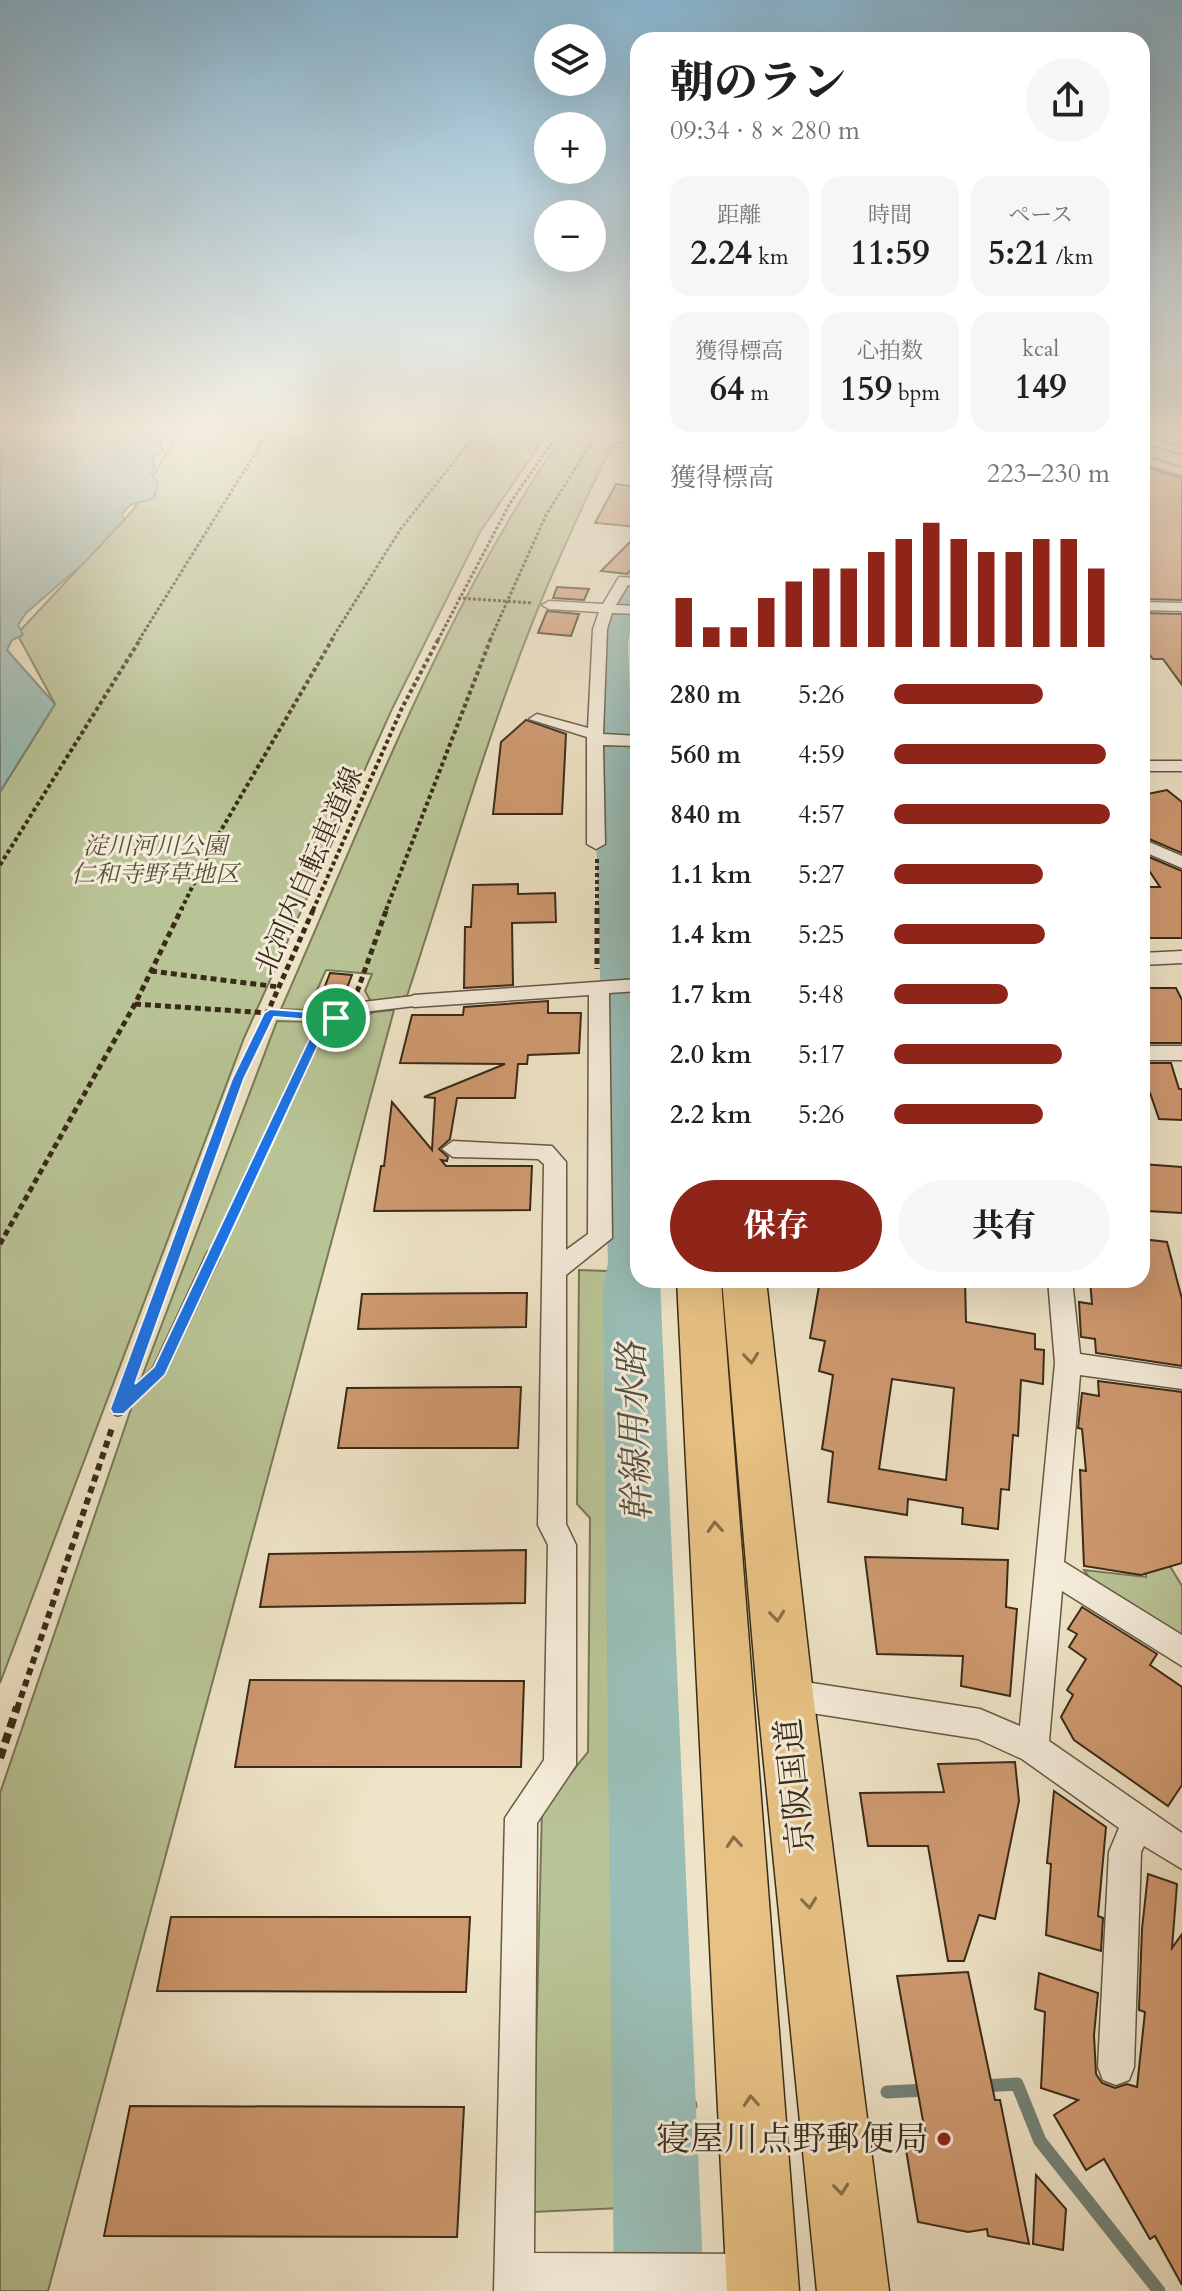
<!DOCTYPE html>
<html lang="ja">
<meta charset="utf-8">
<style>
:root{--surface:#fff;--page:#f6f6f6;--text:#202124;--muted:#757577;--accent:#8f2418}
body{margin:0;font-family:Cardo,"Noto Serif JP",serif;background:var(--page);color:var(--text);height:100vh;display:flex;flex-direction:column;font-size:30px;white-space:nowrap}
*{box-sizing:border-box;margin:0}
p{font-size:26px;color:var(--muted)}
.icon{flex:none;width:44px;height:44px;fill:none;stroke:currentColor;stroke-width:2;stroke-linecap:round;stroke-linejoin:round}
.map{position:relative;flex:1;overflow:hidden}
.details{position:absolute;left:630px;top:32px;width:520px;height:1256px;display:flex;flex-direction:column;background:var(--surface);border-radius:24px;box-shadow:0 8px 32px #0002}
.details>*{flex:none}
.buttons{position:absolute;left:534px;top:24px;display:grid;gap:16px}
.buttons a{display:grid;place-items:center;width:72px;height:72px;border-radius:50%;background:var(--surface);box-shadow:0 8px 32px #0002;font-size:40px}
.pin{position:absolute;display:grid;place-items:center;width:68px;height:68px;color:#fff;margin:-34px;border:4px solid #fff;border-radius:50%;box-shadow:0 2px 8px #0007}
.round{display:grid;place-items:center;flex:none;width:84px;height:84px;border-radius:42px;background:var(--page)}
.summary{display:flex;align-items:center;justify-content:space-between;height:136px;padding:0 40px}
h1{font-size:44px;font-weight:800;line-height:60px}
.stats{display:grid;grid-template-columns:repeat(3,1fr);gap:12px;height:136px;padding:8px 40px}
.stats div{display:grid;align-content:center;border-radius:20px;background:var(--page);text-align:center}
.stats b{font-size:34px;font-weight:800}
.stats small{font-size:22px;font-weight:400}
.stats p{font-size:22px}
.chart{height:224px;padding:16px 40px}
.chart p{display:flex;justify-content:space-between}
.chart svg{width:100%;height:144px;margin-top:8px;stroke:var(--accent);stroke-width:6}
.primary-button{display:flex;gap:16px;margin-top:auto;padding:16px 40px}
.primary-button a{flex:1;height:92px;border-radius:48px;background:var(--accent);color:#fff;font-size:32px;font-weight:800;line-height:92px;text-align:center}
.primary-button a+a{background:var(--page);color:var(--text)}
ul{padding:0 40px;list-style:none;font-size:26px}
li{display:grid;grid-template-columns:128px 96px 1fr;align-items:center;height:60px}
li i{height:20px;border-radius:10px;background:var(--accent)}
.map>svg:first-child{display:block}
.green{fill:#b9c496;stroke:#797857;stroke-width:2}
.water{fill:#9abeb7;stroke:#738377;stroke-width:2}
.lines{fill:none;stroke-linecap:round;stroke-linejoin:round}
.stream{stroke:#738377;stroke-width:13}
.river{fill:#9abeb7;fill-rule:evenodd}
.building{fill:#cf9970;stroke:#392b18;stroke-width:2;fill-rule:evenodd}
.lane-far1-casing{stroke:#665944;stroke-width:13}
.lane-casing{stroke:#665944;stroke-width:16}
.street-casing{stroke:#665944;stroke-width:3}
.highway-casing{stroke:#392b18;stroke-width:3}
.path-far4{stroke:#392b18;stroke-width:3;stroke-dasharray:3 2;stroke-linecap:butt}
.path-far3{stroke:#392b18;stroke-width:4;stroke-dasharray:4 3;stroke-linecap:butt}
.path-far2{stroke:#392b18;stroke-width:5;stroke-dasharray:6 4;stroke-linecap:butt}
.path-far1{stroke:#392b18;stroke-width:6;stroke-dasharray:7 5;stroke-linecap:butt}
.path{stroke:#392b18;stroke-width:8;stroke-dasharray:10 6;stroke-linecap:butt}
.lane-far1{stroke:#f5eddb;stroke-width:10}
.lane{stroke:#f5eddb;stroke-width:13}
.street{fill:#f5eddb;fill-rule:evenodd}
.highway{fill:#e8c284;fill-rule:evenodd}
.oneway{stroke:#886f49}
.route{fill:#1a73e8;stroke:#fff;stroke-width:2;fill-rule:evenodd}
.poi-dot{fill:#8f2418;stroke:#f5eddb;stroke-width:3}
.labels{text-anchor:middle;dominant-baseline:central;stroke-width:6;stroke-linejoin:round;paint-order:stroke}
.far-park-label{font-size:24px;font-style:italic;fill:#595138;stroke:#f5eddb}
.street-label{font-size:28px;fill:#392b18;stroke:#f5eddb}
.near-street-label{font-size:34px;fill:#392b18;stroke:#f5eddb}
.near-poi-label{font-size:34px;fill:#392b18;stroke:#f5eddb;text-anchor:end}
.near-water-label{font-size:36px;font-style:italic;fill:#515040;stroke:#f5eddb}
</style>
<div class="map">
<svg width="1182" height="2291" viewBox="0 0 1182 2291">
<rect width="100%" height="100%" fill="#efe4c7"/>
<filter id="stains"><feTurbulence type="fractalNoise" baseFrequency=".0025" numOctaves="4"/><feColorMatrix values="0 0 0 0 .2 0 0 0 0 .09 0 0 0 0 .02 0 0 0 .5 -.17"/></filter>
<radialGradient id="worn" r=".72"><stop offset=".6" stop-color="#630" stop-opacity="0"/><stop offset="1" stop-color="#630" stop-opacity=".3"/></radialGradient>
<g class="green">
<path d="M179 431H549L480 532 392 709 244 1038 0 1683V792L55 704 17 634 133 510Z"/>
<path d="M566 431H620L615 439 621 444 612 447C593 481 578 517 562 552 498 695 456 847 407 996L371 1002 365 991 372 974 326 970 308 1010 281 1009C365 819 446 601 566 431Z"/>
<path d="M394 1010 48 2291H0V1793L143 1374 277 1021 346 1023 374 1012Z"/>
<path d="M579 1270 608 1271 621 2208 532 2212 542 1809 588 1752 590 1518 577 1504Z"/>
<path d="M1145 1525 1182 1586V1639L1089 1577 1084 1570 1146 1577Z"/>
</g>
<path class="water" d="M0 431H173L160 439 163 452 153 457 155 466 151 474 158 482 154 498 130 505 122 514 124 520 84 563 26 613 18 625 23 635 12 640 7 650 55 704 0 792Z"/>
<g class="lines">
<g class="stream">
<path d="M983 2086 1017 2084 1040 2141 1159 2291"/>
<path d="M887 2092 926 2090"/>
<path d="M654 2108 691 2105"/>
</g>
<path class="river" d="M638 571C638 600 632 617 628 645L638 877V1280H660L704 2291H614L603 1289 608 1263 595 794 596 645 601 615 627 574Z"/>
</g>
<g class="building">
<path d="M1142 466 1182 478V600L1142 599Z"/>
<path d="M616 484 638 487V527L595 523Z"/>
<path d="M638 534V563L627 574 601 571Z"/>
<path d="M557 587 589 589 584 600 553 598Z"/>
<path d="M547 611 579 614 571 636 538 633Z"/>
<path d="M1142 613 1182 614V685L1163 659H1153L1142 647Z"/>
<path d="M526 720 566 734 562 814H493L501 742Z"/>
<path d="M1167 790 1182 802V853L1142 836V795Z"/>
<path d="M1142 854 1182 871V938H1142V887H1160L1142 860Z"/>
<path d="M518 884V894L555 893 556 922 512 923 513 985 464 988 465 927H471L473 885Z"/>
<path d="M330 973 352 975 342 1001 320 999Z"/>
<path d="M1142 988H1176L1182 1000V1043H1142Z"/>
<path d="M548 1001V1013H581L579 1053 528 1055 527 1064H518L515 1098H457L450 1139 439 1149 448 1157 447 1161 441 1160 446 1166H532L530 1210 374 1211 381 1166H384L392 1102 432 1150 435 1098 424 1097 505 1064 400 1063 412 1015H463L464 1007Z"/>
<path d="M1142 1063H1171L1179 1089H1182V1120L1159 1119 1150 1093H1142Z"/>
<path d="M1142 1164 1182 1167V1213L1147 1211Z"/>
<path d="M1142 1239 1167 1242 1182 1299V1366L1096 1353 1095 1339 1081 1337 1079 1302 1092 1304 1090 1280H1142Z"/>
<path d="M820 1280H965L966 1322 1035 1334V1349L1044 1350 1043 1384 1021 1380 1018 1436 1013 1435 1009 1490 1001 1489 998 1529 962 1524 963 1508 908 1499 907 1515 828 1502 833 1452 822 1449 833 1375 819 1371 825 1341 810 1338ZM892 1379 954 1388 946 1480 879 1469Z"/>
<path d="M527 1293 526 1327 358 1329 362 1294Z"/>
<path d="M1098 1381 1182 1392V1563L1141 1575 1084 1566 1080 1470 1086 1471 1082 1429 1078 1428 1082 1393 1099 1396Z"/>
<path d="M510 1387H521L518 1448H338L347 1388Z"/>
<path d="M526 1550 525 1603 260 1607 269 1554Z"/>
<path d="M865 1557 1008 1560 1006 1607 1017 1609 1010 1696 961 1686 963 1656 877 1654Z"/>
<path d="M1082 1607 1157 1654 1150 1665 1182 1687V1785L1168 1806 1074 1740 1061 1717 1073 1695 1067 1690 1086 1659 1069 1647 1077 1634 1068 1629Z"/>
<path d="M250 1680 524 1681 521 1767H235Z"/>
<path d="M1015 1762 1019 1801 995 1919 979 1915 964 1961H948L928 1846H868L860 1793 944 1792 938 1764Z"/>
<path d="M1054 1791 1106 1827 1098 1916 1103 1918 1101 1951 1046 1935 1051 1864 1047 1863Z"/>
<path d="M1148 1874 1177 1884 1172 1948 1182 1934V2285L1155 2236 1150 2239 1104 2159 1086 2170 1054 2115 1078 2100 1041 2088 1045 2012 1035 2009 1039 1973 1098 1993 1094 2035 1096 2074 1102 2083 1115 2088 1127 2084 1137 2087 1145 2012 1139 2010 1142 1929Z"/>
<path d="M171 1917H470L466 1992 157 1991Z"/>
<path d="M968 1972 995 2100H1000L1029 2244 988 2236 987 2229 968 2232 918 2222 903 2132H925L897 1976Z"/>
<path d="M130 2106 464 2107 457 2237 104 2236Z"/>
<path d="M1036 2175 1066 2209 1063 2250 1033 2244Z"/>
</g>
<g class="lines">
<g class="lane-far1-casing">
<path id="lane-far1" d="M212 1258 316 1037 346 1009 414 1001"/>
</g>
<g class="lane-casing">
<path id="lane" d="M118 1409 159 1371 213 1256"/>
</g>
<g class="street-casing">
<g id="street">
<path d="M1142 436 1182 447V454L1142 443Z"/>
<path d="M638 438V449L616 446 618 444Z"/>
<path d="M1142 456 1182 468V475L1142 463Z"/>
<path d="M619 577 638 578V586L628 585 616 605 638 606V614L612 613 607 629 603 734 638 736V746L603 745 605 844 596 849 587 844V737L529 719 537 714 588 728 593 629 599 612 549 609 542 605 549 601 603 604Z"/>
<path d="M1142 602 1182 603V611L1142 610Z"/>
<rect x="1142" y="761" width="40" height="10"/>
<path d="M1142 839 1182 856V868L1142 851Z"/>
<path d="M1182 951V963L1142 965V953Z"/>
<path d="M638 979V991L609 993 612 1238 566 1275V1524L576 1545V1765L537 1823 534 2253 753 2254 767 2260 773 2274 767 2288 760 2291H494L505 1818 544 1760 548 1545 538 1525 544 1164 538 1159 453 1157 442 1149 453 1141 552 1146 566 1162V1250L588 1234 589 995 414 1007 404 1001 414 995Z"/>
<rect x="1142" y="1046" width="40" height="14"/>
<path d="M1048 1280H1072L1080 1354 1182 1369V1389L1080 1375 1064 1562 1182 1635V1666L1062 1591 1049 1741 1182 1833V1869L1144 1846 1141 1852 1134 2067 1129 2080 1116 2085 1103 2080 1098 2067 1109 1852 1119 1828 1022 1759 978 1739 786 1709 775 1704 771 1694 775 1684 786 1679 980 1709 1020 1726 1055 1363Z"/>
</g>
</g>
<g class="highway-casing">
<g id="highway">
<path d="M677 1280H721L799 2291H727Z"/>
<path d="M722 1280H766L813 1694 889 2291H817L757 1694Z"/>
</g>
</g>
<g class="path-far4">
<path d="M458 598 533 603"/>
<path d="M139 640 269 431"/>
<path d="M331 640 400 530 478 431"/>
<path d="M438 640 510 503 560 431"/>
<path d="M490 640 546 515 599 431"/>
</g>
<g class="path-far3">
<path d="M597 859V910"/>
<path d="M0 865 141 638"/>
<path d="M181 910 213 844 333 638"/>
<path d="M313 910 402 708 439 638"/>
<path d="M386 910 491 638"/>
</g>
<g class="path-far2">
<path d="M597 908V969"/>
<path d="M151 971 279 987"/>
<path d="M357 992 387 908"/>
<path d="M135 1004 312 1016"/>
<path d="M0 1244 135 1004 182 908"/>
<path d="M173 1258 238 1079 314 908"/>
</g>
<g class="path-far1">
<path d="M134 1366 174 1256"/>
<path d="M17 1709 113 1425"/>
</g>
<path class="path" d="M0 1758 17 1707"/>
<use href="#lane-far1" class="lane-far1"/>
<use href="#lane" class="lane"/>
<use href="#street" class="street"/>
<use href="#highway" class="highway"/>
</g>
<defs><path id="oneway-chevron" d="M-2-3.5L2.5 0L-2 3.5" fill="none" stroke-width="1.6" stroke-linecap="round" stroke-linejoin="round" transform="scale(2)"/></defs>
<g class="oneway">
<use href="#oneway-chevron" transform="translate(751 1358) rotate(84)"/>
<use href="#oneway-chevron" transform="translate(715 1527) rotate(-94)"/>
<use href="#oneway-chevron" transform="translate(777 1616) rotate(84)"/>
<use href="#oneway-chevron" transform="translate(734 1842) rotate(-94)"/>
<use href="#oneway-chevron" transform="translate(809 1903) rotate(84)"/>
<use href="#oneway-chevron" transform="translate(751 2101) rotate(-94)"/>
<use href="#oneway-chevron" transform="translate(841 2189) rotate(84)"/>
</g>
<linearGradient id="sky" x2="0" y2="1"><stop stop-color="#89b8d4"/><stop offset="0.57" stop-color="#f8f3e6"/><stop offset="1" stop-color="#f8f3e6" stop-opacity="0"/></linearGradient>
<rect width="1182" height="751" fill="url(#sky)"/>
<path class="route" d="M270 1009 336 1014 342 1018 321 1039 165 1375 124 1414H113L110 1409 232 1079 264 1013ZM274 1017 326 1021 310 1037 154 1367 135 1384 244 1079Z"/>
<circle class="poi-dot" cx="944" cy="2139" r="8"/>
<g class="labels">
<g class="far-park-label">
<text x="155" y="846">淀川河川公園<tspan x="155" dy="28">仁和寺野草地区</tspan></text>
</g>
<g class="street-label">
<text transform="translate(309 871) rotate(-66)">北河内自転車道線</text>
</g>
<g class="near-street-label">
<text transform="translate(795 1786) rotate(-96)">京阪国道</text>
</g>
<g class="near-poi-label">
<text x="928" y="2139">寝屋川点野郵便局</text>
</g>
<g class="near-water-label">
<text transform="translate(635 1432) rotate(-92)">幹線用水路</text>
</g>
</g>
<rect width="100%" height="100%" filter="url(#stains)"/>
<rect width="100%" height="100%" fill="url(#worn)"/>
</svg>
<div class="buttons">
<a><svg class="icon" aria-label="layers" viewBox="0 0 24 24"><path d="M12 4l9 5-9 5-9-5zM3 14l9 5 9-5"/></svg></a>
<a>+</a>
<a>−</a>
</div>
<div class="pin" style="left:336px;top:1018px;background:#1e9e55"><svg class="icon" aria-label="arrive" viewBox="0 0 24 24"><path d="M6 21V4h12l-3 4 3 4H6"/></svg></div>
<section class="details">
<div class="summary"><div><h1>朝のラン</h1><p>09:34 · 8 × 280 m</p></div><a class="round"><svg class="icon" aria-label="share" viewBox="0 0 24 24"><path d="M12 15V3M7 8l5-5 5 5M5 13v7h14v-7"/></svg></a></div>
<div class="stats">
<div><p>距離</p><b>2.24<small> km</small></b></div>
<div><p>時間</p><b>11:59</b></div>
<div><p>ペース</p><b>5:21<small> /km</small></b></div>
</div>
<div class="stats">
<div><p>獲得標高</p><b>64<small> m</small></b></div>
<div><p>心拍数</p><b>159<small> bpm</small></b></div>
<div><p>kcal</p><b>149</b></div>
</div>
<div class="chart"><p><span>獲得標高</span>223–230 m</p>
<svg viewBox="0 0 160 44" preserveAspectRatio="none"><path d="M5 44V29M15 44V38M25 44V38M35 44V29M45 44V24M55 44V20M65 44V20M75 44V15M85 44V11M95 44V6M105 44V11M115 44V15M125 44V15M135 44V11M145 44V11M155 44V20"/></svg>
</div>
<ul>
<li><b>280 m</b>5:26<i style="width:69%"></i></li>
<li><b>560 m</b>4:59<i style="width:98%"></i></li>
<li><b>840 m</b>4:57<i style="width:100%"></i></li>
<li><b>1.1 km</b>5:27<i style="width:69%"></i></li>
<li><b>1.4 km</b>5:25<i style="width:70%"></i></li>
<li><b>1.7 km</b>5:48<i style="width:53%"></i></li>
<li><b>2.0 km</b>5:17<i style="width:78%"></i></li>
<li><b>2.2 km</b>5:26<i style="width:69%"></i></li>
</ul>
<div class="primary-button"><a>保存</a><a>共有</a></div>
</section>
</div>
